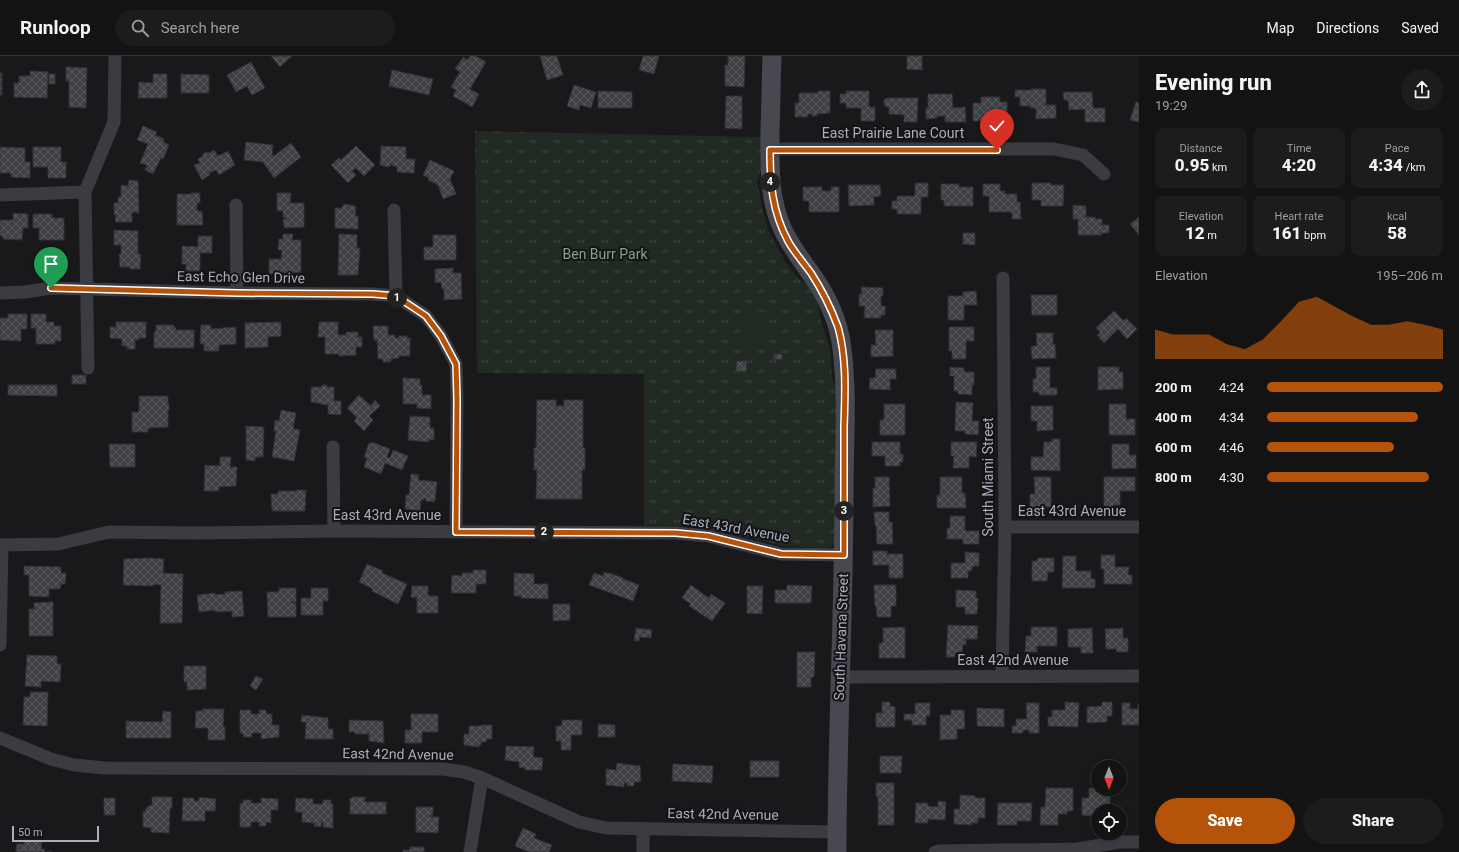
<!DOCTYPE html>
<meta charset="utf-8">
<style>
:root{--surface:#131314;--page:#1c1c1d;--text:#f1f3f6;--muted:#9d9ea0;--line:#323234;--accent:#b45309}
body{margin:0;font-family:Roboto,sans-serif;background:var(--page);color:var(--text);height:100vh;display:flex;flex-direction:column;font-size:15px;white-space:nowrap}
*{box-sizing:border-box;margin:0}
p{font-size:13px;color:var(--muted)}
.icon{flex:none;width:22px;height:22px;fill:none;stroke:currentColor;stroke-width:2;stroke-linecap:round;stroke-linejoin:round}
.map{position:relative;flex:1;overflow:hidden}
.details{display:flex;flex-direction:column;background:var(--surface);width:320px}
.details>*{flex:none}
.needle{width:26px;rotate:180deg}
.fabs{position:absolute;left:1091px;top:704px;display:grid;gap:8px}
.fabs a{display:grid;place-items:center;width:36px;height:36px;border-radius:50%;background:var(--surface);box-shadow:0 2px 6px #0003,0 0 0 1px var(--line);font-size:20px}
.scale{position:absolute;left:12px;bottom:10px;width:87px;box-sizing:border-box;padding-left:4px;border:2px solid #aaadbb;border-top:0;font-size:11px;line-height:14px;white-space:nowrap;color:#aaadbb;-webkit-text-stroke:3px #141416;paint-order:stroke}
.pin{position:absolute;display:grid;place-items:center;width:34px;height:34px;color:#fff;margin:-41px -17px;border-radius:50% 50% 50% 0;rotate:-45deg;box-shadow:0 0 4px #0007}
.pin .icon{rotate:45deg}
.km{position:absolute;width:20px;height:20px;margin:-10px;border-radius:50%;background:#222;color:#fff;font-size:11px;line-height:20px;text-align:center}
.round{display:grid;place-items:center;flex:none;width:42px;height:42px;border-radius:21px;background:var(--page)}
.summary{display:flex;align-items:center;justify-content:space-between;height:68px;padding:0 16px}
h1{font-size:22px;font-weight:800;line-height:30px}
.figures{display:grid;grid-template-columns:repeat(3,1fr);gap:6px;height:68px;padding:4px 16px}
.figures div{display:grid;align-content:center;border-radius:8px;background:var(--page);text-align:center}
.figures b{font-size:17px;font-weight:800}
.figures small{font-size:11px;font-weight:400}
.figures p{font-size:11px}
.chart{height:112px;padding:8px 16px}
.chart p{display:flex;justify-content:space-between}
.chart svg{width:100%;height:72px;margin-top:4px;fill:var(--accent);opacity:.7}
.action{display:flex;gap:8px;margin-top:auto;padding:8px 16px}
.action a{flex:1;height:46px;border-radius:24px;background:var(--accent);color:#fff;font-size:16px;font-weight:800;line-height:46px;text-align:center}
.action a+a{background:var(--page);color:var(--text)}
ul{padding:0 16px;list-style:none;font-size:13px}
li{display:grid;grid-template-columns:64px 48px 1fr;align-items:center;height:30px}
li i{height:10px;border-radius:5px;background:var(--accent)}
header{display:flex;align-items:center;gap:24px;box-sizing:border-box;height:56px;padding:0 20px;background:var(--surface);border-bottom:1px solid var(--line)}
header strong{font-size:19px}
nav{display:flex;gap:22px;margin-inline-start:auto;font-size:14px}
.search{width:280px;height:36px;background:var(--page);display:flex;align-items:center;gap:10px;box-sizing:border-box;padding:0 14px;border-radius:22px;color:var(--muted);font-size:15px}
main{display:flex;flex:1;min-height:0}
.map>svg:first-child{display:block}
.grass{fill:url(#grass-tufts)}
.garden{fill:#202a23}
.building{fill:url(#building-cross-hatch);stroke:#333237}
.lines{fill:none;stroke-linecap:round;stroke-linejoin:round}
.street{stroke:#3b3b42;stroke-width:13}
.secondary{stroke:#474850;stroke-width:19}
.route-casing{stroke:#fff;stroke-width:8}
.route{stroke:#b45309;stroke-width:5}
.labels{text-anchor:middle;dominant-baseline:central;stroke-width:4;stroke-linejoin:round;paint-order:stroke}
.street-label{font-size:14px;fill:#aaadbb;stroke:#141416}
.park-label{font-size:14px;fill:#80a788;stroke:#141416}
</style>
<header>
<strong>Runloop</strong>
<div class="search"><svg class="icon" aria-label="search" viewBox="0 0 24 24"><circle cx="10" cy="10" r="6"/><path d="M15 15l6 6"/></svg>Search here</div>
<nav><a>Map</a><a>Directions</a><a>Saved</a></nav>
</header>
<main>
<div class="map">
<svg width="1139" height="796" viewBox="0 0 1139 796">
<defs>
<pattern id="grass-tufts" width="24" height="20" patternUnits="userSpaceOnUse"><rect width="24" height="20" fill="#202a23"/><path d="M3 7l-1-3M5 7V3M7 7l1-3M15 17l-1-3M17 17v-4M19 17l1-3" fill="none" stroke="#3e4641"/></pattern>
<pattern id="building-cross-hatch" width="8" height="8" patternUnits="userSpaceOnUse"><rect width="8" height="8" fill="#404145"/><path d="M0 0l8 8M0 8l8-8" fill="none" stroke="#595a5e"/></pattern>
</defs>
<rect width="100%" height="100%" fill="#19191b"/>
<path class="grass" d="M475 75 761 81V114L757 126 762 151 768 174 785 205 800 224 809 230 818 246 820 261 830 292 832 320 837 334 835 487 831 491 825 492 783 490 715 474 688 470 644 469V318L477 317Z"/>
<path class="garden" d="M741 255 765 256 764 291 740 290Z"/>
<g class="building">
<path d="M271 0H292L280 11Z"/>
<path d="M470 0H476L486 6 470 33 479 38 472 51 453 40 456 34 451 31 460 16 455 13 463 1 468 4Z"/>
<path d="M540 0H557L563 19 547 24Z"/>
<path d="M643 0H659L654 18 639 14Z"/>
<path d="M728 0H745L744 31 725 30V9H728Z"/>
<path d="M907 0H922V14L907 13Z"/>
<path d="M251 6 265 32 252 39 247 30 236 36 227 19Z"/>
<path d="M66 11 87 12 86 52 69 51V25H66Z"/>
<path d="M392 14 433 23 429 39 389 30Z"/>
<path d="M30 15 48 16 47 42 14 41V27H19V20H30Z"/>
<rect x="0" y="17" width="2" height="22"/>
<rect x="49" y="18" width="6" height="10"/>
<path d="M153 18H167V42H138L139 26 153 27Z"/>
<path d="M181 18 209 19V37H181Z"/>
<path d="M574 29 596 36 591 52 580 49 579 54 567 50Z"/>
<path d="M1031 33H1046V49H1056V62L1036 63V52H1030L1031 49 1029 50H1020V41H1015V34H1031Z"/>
<path d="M598 35 632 36V52H598Z"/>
<path d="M818 35H830V57L817 58V60H812V58H808V61H795V47H799V37H818Z"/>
<path d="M846 35H869V51H875V65H861V52H846V47H840V38H846Z"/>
<path d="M1063 36H1092L1093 52H1105V66H1085V53L1069 54 1068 44H1064Z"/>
<path d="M928 38H952L953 52 965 51 966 66H945V60H937V62L926 63V52H928Z"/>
<path d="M726 40H742V73L725 72Z"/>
<path d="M981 41H1000V46H1007V60H999V62H992V65H973V47H981Z"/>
<path d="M886 42H918L917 66H904V59L889 58V51H886L884 48V44Z"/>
<path d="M1136 46 1139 47V66L1130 64Z"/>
<path d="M143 70 157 76 155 79 164 83 163 86 169 89 163 103 161 102 153 118 145 114 147 109 140 107 148 88 137 84Z"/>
<path d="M246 86 273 89 272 99 274 100 291 87 301 101 274 122 263 106 244 104Z"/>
<path d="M356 90 375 109 364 120 356 112 352 115 356 119 348 127 331 109 339 102 341 104Z"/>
<path d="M381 90 406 91V103H415L414 117 397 116V111L391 109V107L390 110 387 111 380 109Z"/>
<path d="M0 91 25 92V106H30V122L11 121V117H0Z"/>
<path d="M33 91H61V106H66V122H48V111H33Z"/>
<path d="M214 94 218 100 228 95 235 109 219 119 216 114 209 117 210 119 202 124 194 109 200 107 198 103 203 100V98L206 96 209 97Z"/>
<path d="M430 104 454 115 450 123 456 138 443 143 438 129 428 124 429 122 423 119Z"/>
<path d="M129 124 138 125 139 157 132 156V166H115L116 159H114V147H118V141H121V129L128 130Z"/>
<path d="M915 127H928V141H921V158H897V153H892V145H897V140H915Z"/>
<path d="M1032 127H1051V129H1064L1063 150H1041V144H1032Z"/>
<path d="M941 128H959V131H973V150H944V144H941Z"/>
<path d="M983 128H1000V135H1005V138H1017V146H1020L1021 163H1012V156H989V140H983Z"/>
<path d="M848 129H880L881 140 874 141V149L849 150Z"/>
<path d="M803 131H822V135H831V131H839V156H809V145H803Z"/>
<path d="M191 137H200V147H197V155H202L203 169H177V138H191Z"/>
<path d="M277 137H291L290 147H304V171L285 172 284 170 283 164 287 162 283 161V155H277Z"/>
<path d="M344 148 355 150 356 152 355 160H358V173L335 172V152H342Z"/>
<path d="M1073 149 1086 150V161H1095L1096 163H1102V169H1109V177H1102V179H1078V163H1073Z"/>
<path d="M13 157 28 158V172H23L22 184 3 183V180H0V164H13Z"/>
<path d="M33 158H52V162H64V184H39V172H33Z"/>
<path d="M1139 161V179L1130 168Z"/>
<path d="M114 174 138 175V198H141L140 213H130V211H120L119 198H121V189H114Z"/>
<path d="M963 177H975V189L963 188Z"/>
<path d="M283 178H293L292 184H301V216L269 218V203H281L282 194H278L279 183H283Z"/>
<path d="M339 178 357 179V192H360L358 219H338Z"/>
<path d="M433 179H456V204H424V191H433Z"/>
<path d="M198 180H212V197H200V215H186V208H182V190L198 191Z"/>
<path d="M453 212V217H461L462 243 444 244V233H442L441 226 435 227V213Z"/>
<path d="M861 231 883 232V240H881V250H885V259H881V262H864L865 250H859V238H862Z"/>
<path d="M976 235 977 249H964V264H948V240H963V236Z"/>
<path d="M1031 239H1057V259H1032Z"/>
<path d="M1114 255 1124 265 1126 262 1137 273 1127 283 1118 273 1104 287 1097 279 1100 276 1096 272Z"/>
<path d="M8 258H27V273H21V285L0 284V262H8Z"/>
<path d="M31 258H46V266H54V270H61V285H55V288H36V272H31Z"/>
<path d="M116 266H146V282H139V284H135V293H127V290H122V283L110 282V271H116Z"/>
<path d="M281 266V280L268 281V291L245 292V267Z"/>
<path d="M319 266H338V279H346V276H358V281H362V291H356V299L339 300V298H325V281H318Z"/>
<path d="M156 269H173L177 274H194V292H154V276H156Z"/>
<path d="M201 269H211V273L236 271V288L219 289V295H204V288H201L200 285Z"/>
<path d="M373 270H388V279H395V282H399V280H407V282H410V300H399V302L391 303V306H383V303H378L377 284H374Z"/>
<path d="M949 271H974V285H966V303H952V295H949Z"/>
<path d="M875 274H893V300L871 301V289H876Z"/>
<path d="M1036 277H1053V288H1055L1056 302 1032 303 1031 290H1037Z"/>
<path d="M774 298H782V304L774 303Z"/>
<path d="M737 305H747L746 316 736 315Z"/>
<path d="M950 311 964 312V316H974V329H972V339L958 338V335H954V320H950Z"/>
<path d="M1036 311H1050V332H1057V339H1039V336H1033V323H1036Z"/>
<path d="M1098 311H1119V316H1123V333L1098 334Z"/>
<path d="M876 313H896V323H890V334L869 333 870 322H875Z"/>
<rect x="72" y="319" width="14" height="9"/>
<path d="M403 322 420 323V329H422V339H431V353L417 352V348H403Z"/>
<path d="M8 329H57V340L8 339Z"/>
<path d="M322 329H327V331H334V345H341V359L328 358V349L311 346V331H322Z"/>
<path d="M359 339 371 350 375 344 380 350 369 360 373 364 364 375 354 365 357 362 347 352Z"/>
<path d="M139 340H168V348H169V354H168V371L150 372H148V376H132V356H139Z"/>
<path d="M537 344H556V350H564V344H583V392H585V414H582V443H536L537 414H534V392H536Z"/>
<path d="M956 346 973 347 972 365H979L978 379 965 378V375H955Z"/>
<path d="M884 348H905V379H880V364H884Z"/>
<path d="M1109 348H1126V363H1135V379H1109Z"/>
<path d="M1031 350H1053V374L1037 375V365H1031Z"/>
<path d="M281 354 296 357 293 373 300 374 294 405 273 401 272 400 276 375H274L275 364 279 365Z"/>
<path d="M410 360 430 361V372H434V384L429 383V386L408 384Z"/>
<path d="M246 370 264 371 263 401H255V405L246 404Z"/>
<path d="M1052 383H1060V415L1031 414V401H1043L1044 386H1052Z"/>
<path d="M372 386 390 393 387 401 390 402 393 394 408 400 402 414 385 407 381 418 364 411 367 402 364 401 369 387 372 388Z"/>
<path d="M872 386H900V398H903V406H900V410H885V400H872Z"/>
<path d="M951 386H977L976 401 969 400V412H953L954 400H951Z"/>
<path d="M109 388H135V411H110Z"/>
<path d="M1112 388H1129V399H1136V412L1112 413Z"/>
<path d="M220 401H231L230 411H237L236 430 219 431V435H204L205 409 220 410Z"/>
<path d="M411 418 419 419 418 424 437 426 435 444 434 446 426 445V443L424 442V444H421L420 455 405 453 406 439H409Z"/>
<path d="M875 421H889L890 450 873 451V432H875Z"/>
<path d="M940 421H962V437H965L966 452H937V439H940Z"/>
<path d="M1034 421H1051V451L1030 452V438H1035Z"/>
<path d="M1104 421H1135V435H1120V449H1113V454H1104Z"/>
<path d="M297 434H306L305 455H272L271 438H278V435H296Z"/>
<path d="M874 456H889V466H892L893 488H877L876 469H875Z"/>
<path d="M950 460H965V475H979V488H963V483H947V472H950Z"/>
<path d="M873 495H887V498H903V522H889V509H873Z"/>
<path d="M965 496 979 497V510H973L971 515H968V522H951V507H965Z"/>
<path d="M1101 499H1115V511H1129L1128 519H1132V528H1104V513H1101Z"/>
<path d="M1063 500H1076V515H1091V523H1095V532H1062Z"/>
<path d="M147 502 164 503 163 517 183 518 182 567H160L161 529 153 528V530L123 529 124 503Z"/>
<path d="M1038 502H1054V516H1048L1047 525H1032V505H1037Z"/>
<path d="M367 508 383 515 382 517 407 528 398 548 372 535 373 533 359 526Z"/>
<path d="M24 510 61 511V517H66L65 528H61L60 533H49V541L29 540V519H24Z"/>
<path d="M473 514H486V528H476V537H451L452 519 462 520V517H473Z"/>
<path d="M604 516 609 518 610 517 623 522V523L639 529 633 545 589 529 594 517 603 520Z"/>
<path d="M514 517 534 518V528H548V543L521 542V540H514Z"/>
<path d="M691 529 709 542 711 538 725 547 712 565 689 550 691 548 682 542Z"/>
<path d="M787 529 812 530 811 547H775V534H787Z"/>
<path d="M874 529H896V550H891V561H877L876 550H875Z"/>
<path d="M412 530H428V540H438V557H417V542L411 541Z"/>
<path d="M747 530H763L762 558 747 557Z"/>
<path d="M279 532H296V546H291V547H296V561H268L267 536H279Z"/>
<path d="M311 532H328V545H323V559H301V542H311Z"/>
<path d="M956 534 976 535V542H978L977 558H965V551H956Z"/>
<path d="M242 535 244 560 232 561V555L215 556V554L199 556 197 539 215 537V539L225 538V536Z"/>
<path d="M53 546V580H29V553H34V547Z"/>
<path d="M553 548H570V564L553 565Z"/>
<path d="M948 569 978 570 977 583H966V589L963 588 962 597H955V601H946Z"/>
<path d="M905 571V602H879V587H883V572Z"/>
<path d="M1031 571H1057V590H1037V596H1025L1026 580H1031Z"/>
<path d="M636 572 652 574 651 582 640 581 639 585H634Z"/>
<path d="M1092 572 1093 597H1081V591H1068V573Z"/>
<path d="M1123 572V582H1128V596H1117L1116 593H1106L1105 573Z"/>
<path d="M797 596H815L814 621H811V631H797Z"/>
<path d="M27 599 57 600V608H61L60 626 41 625V631L25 630Z"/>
<path d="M184 610H206V633L187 634V626H184Z"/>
<path d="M256 620 263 623 256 634 250 630Z"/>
<path d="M30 636H48L47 670 23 669 24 641H30Z"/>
<path d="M882 646H890V650L895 651V671H876V657H882Z"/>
<path d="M1065 646 1079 647 1078 671 1048 670V661H1052V654H1065Z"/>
<path d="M1102 646H1112V660H1107V666L1087 667V651L1102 650Z"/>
<path d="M915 647H930V660H926V669H912V664H904V658H915Z"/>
<path d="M1026 647H1039V677H1029V674H1023V677H1012V670H1016V663H1027Z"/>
<path d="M1122 647H1130V653H1138V648H1139V669H1122Z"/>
<path d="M977 652 1004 653V671L977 670Z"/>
<path d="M202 653H224L223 671H225V684H208V672H195L196 655H202Z"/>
<path d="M240 654H251V658H259V654H266V658H272V669H279V681L261 683V677H252V681H243V677H240Z"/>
<path d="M951 654H964L965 673H957V683L940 684V659H951Z"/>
<path d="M163 655 171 656V682H126V665L162 666Z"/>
<path d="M411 658H438V676H422V687H405V674H411Z"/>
<path d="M302 659 328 662V673H333V683H305L306 666H301Z"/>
<path d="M349 664 383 665 384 687 369 685V678H355V676H349Z"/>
<path d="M562 664H582V679H571V694H561V685H556V670H562Z"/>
<path d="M598 668 615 669V681H598Z"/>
<path d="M481 669H492V683H487L486 686H481V689H479V691L464 689V678H469V670H481Z"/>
<path d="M506 690 534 691 533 701 543 702 542 714H525V712L519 711V706L505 704Z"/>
<path d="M880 700H902L901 717H880Z"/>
<rect x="750" y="705" width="29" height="16"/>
<path d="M617 707 640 710 641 726H634V730H627V727H624V731L606 729V713L616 714Z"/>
<path d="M673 708 713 710 712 727 672 725Z"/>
<path d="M876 727H894V769H878V741L876 740Z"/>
<path d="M1046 732H1073V755H1067V758H1058V769H1040L1041 751H1045Z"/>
<path d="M1089 732 1110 733V755H1098V760L1082 759V742H1089Z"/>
<path d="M960 739 975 740V742H985V762H978V767H972V769L954 768V753H960Z"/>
<path d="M152 741H172V752H170L169 777 151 776V772L143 771V755H146V752L150 749H152Z"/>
<path d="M199 741 216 743 215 755H205V765H182L183 742H194V745H199Z"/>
<path d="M352 741H365V746H386V758H350V742L352 743Z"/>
<rect x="104" y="742" width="11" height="17"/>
<path d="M261 742 278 743V754H271V767L266 766V770H259V766H251V771H240V747L243 748V744H251V747H261Z"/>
<path d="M296 742 313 743V748H323V744H331V748H333V772L323 771V766H321V771L314 770V767L302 766V756H295Z"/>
<path d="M938 745 946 746 945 764 928 763V767H915L916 747H928V750L938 751Z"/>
<path d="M998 747H1032L1031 765H1017V769H997Z"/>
<path d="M416 751H433V759H431V761H439L438 777 416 776Z"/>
<path d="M523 772 536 778 534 782 552 789 549 796H529L515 790Z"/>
<path d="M24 784 42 785 41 793H45L44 796H52H16L17 788H24Z"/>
<path d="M410 791H424V796H403V794H410Z"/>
</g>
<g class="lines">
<g class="street">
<path d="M770 93H1054L1083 99 1104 118"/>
<path d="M0 139 85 136"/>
<path d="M236 149 237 237"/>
<path d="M394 154 396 240"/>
<path d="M0 237 25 236 51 232 237 237 373 238 396 240 426 260 441 280 456 308 457 343 456 476"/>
<path d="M88 312 85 136 114 66 115 0"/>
<path d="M333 391 334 475"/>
<path d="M1005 471H1139"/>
<path d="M0 489 58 488 109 476 196 477 334 475 676 477 708 480 781 498 844 499"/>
<path d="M0 589 2 489"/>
<path d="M1002 620 1005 471 1003 222"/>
<path d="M839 621 1139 620"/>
<path d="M0 682 51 703 74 709 105 712 443 713 464 716 482 722 579 766 606 772 837 776"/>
<path d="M470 796 482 722"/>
<path d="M643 796V773"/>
<path d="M935 796 939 795 1078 793 1120 786H1139"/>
</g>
<path class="secondary" d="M772 0C771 25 771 49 770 74 770 108 768 142 783 174 790 189 800 202 809 215 826 238 839 265 842 293 848 340 844 389 844 436 844 556 837 676 837 796"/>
</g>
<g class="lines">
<g class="route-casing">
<path id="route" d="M51 232 237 237 373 238 396 240 426 260 441 280 456 308 457 343 456 476 676 477 708 480 781 498 844 499C844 456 844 414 844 371 845 338 847 303 838 271 831 252 822 234 811 217 803 206 794 196 788 185 772 155 770 127 770 94H997"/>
</g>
<use href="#route" class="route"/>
</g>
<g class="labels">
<g class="street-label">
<text x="893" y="77">East Prairie Lane Court</text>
<text transform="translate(241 221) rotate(1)">East Echo Glen Drive</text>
<text transform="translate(988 421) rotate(-90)">South Miami Street</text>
<text x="1072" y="455">East 43rd Avenue</text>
<text x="387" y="459">East 43rd Avenue</text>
<text transform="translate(736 472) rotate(10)">East 43rd Avenue</text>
<text transform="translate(841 581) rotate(-88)">South Havana Street</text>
<text x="1013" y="604">East 42nd Avenue</text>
<text transform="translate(398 698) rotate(1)">East 42nd Avenue</text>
<text transform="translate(723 758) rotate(1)">East 42nd Avenue</text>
</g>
<g class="park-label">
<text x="605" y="198">Ben Burr Park</text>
</g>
</g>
</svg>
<div class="fabs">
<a><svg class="needle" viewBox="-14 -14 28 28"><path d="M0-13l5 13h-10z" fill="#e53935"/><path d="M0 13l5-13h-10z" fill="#9d9ea0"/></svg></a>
<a><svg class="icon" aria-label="locate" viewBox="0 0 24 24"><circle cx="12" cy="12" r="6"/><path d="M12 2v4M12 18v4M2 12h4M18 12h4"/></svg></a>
</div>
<div class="scale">50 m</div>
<div class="pin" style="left:51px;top:232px;background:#1e9e55"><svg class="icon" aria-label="arrive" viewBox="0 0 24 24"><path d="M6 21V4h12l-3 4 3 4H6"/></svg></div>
<div class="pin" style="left:997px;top:94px;background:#d93025"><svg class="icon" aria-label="check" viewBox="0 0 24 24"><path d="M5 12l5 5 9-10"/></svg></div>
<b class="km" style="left:397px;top:242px">1</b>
<b class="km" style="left:544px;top:476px">2</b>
<b class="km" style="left:844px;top:455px">3</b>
<b class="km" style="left:770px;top:126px">4</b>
</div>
<section class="details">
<div class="summary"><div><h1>Evening run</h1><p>19:29</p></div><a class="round"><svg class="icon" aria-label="share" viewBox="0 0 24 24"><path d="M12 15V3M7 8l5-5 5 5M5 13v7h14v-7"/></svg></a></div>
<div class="figures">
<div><p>Distance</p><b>0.95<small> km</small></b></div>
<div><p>Time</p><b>4:20</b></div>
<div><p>Pace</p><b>4:34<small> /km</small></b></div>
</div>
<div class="figures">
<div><p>Elevation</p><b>12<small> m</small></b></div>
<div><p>Heart rate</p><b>161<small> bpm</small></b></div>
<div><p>kcal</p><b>58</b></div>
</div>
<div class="chart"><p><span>Elevation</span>195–206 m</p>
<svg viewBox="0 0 160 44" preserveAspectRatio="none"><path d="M0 44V26L10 29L20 29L30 29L40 35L50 38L60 32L70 21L80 9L90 6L100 12L110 18L120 23L130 23L140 21L150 23L160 26V44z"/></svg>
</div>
<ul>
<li><b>200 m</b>4:24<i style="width:100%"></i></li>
<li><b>400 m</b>4:34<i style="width:86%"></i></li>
<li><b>600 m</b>4:46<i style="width:72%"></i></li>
<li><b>800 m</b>4:30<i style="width:92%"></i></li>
</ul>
<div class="action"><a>Save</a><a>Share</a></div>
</section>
</main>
